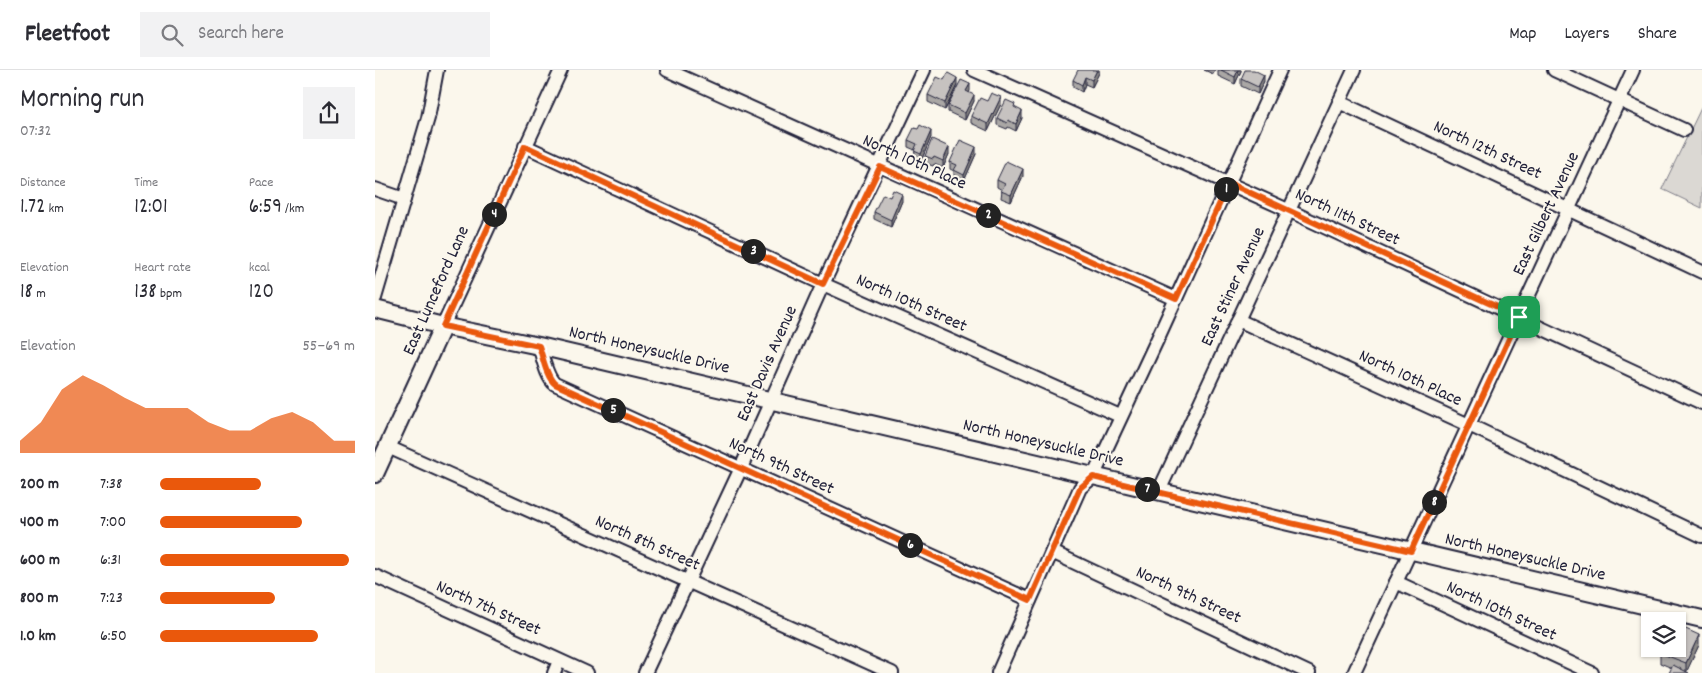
<!DOCTYPE html>
<meta charset="utf-8">
<style>
:root{--surface:#fff;--page:#f2f2f3;--text:#2b2b33;--muted:#7c7c81;--line:#e1e1e2;--accent:#ea580c}
body{margin:0;font-family:Dekko,sans-serif;background:var(--page);color:var(--text);height:100vh;display:flex;flex-direction:column;font-size:19px;white-space:nowrap}
*{box-sizing:border-box;margin:0}
p{font-size:16px;color:var(--muted)}
.icon{flex:none;width:28px;height:28px;fill:none;stroke:currentColor;stroke-width:2;stroke-linecap:round;stroke-linejoin:round}
.map{position:relative;flex:1;overflow:hidden}
.panel{display:flex;flex-direction:column;background:var(--surface);width:375px}
.panel>*{flex:none}
.fabs{position:absolute;left:1266px;top:542px;display:grid;gap:10px}
.fabs a{display:grid;place-items:center;width:45px;height:45px;border-radius:0px;background:var(--surface);box-shadow:0 1px 4px #0004;font-size:25px}
.pin{position:absolute;display:grid;place-items:center;width:42px;height:42px;color:#fff;margin:-21px;border-radius:10px;box-shadow:0 2px 8px #0006}
.km{position:absolute;width:25px;height:25px;margin:-12px;border-radius:50%;background:#222;color:#fff;font-size:14px;line-height:25px;text-align:center}
.round{display:grid;place-items:center;flex:none;width:52px;height:52px;border-radius:0px;background:var(--page)}
.summary{display:flex;align-items:center;justify-content:space-between;height:85px;padding:0 20px}
h1{font-size:28px;font-weight:600;line-height:38px}
.metrics{display:grid;grid-template-columns:repeat(3,1fr);gap:8px;height:85px;padding:5px 20px}
.metrics div{display:grid;align-content:center}
.metrics b{font-size:21px;font-weight:600}
.metrics small{font-size:14px;font-weight:400}
.metrics p{font-size:14px}
.chart{height:140px;padding:10px 20px}
.chart p{display:flex;justify-content:space-between}
.chart svg{width:100%;height:90px;margin-top:5px;fill:var(--accent);opacity:.7}
ul{padding:0 20px;list-style:none;font-size:16px}
li{display:grid;grid-template-columns:80px 60px 1fr;align-items:center;height:38px}
li i{height:12px;border-radius:6px;background:var(--accent)}
header{display:flex;align-items:center;gap:30px;box-sizing:border-box;height:70px;padding:0 25px;background:var(--surface);border-bottom:1px solid var(--line)}
header strong{font-size:24px}
nav{display:flex;gap:28px;margin-inline-start:auto;font-size:18px}
.search{width:350px;height:45px;background:var(--page);display:flex;align-items:center;gap:12px;box-sizing:border-box;padding:0 18px;border-radius:0px;color:var(--muted);font-size:19px}
main{display:flex;flex:1;min-height:0}
.map>svg:first-child{display:block}
.green{fill:#dbd8d3;stroke:#7e7d87}
.lines{fill:none;stroke-linecap:round;stroke-linejoin:round}
.minor-casing{stroke:#22223b;stroke-width:16}
.tertiary-casing{stroke:#22223b;stroke-width:20}
.minor{stroke:#fbf7ec;stroke-width:12}
.tertiary{stroke:#fbf7ec;stroke-width:16}
.wall{fill:#aaa7a5;stroke:#22223b}
.shaded-wall{fill:#8b8886;stroke:#22223b}
.building{fill:#c6c2c0;stroke:#22223b}
.route-casing{stroke:#fff;stroke-width:10}
.route{stroke:#ea580c;stroke-width:6}
.labels{text-anchor:middle;dominant-baseline:central;stroke-width:4;stroke-linejoin:round;paint-order:stroke}
.street-label{font-size:18px;fill:#22223b;stroke:#fbf7ec}
</style>
<header>
<strong>Fleetfoot</strong>
<div class="search"><svg class="icon" aria-label="search" viewBox="0 0 24 24"><circle cx="10" cy="10" r="6"/><path d="M15 15l6 6"/></svg>Search here</div>
<nav><a>Map</a><a>Layers</a><a>Share</a></nav>
</header>
<main>
<section class="panel">
<div class="summary"><div><h1>Morning run</h1><p>07:32</p></div><a class="round"><svg class="icon" aria-label="share" viewBox="0 0 24 24"><path d="M12 15V3M7 8l5-5 5 5M5 13v7h14v-7"/></svg></a></div>
<div class="metrics">
<div><p>Distance</p><b>1.72<small> km</small></b></div>
<div><p>Time</p><b>12:01</b></div>
<div><p>Pace</p><b>6:59<small> /km</small></b></div>
</div>
<div class="metrics">
<div><p>Elevation</p><b>18<small> m</small></b></div>
<div><p>Heart rate</p><b>138<small> bpm</small></b></div>
<div><p>kcal</p><b>120</b></div>
</div>
<div class="chart"><p><span>Elevation</span>55–69 m</p>
<svg viewBox="0 0 160 44" preserveAspectRatio="none"><path d="M0 44V38L10 29L20 13L30 6L40 11L50 17L60 22L70 22L80 22L90 29L100 33L110 33L120 27L130 24L140 29L150 38L160 38V44z"/></svg>
</div>
<ul>
<li><b>200 m</b>7:38<i style="width:52%"></i></li>
<li><b>400 m</b>7:00<i style="width:73%"></i></li>
<li><b>600 m</b>6:31<i style="width:97%"></i></li>
<li><b>800 m</b>7:23<i style="width:59%"></i></li>
<li><b>1.0 km</b>6:50<i style="width:81%"></i></li>
</ul>
</section>
<div class="map">
<svg width="1327" height="603" viewBox="0 0 1327 603">
<rect width="100%" height="100%" fill="#fbf7ec"/>
<filter id="ink" filterUnits="userSpaceOnUse"><feTurbulence type="fractalNoise" baseFrequency=".02" numOctaves="2"/><feDisplacementMap in="SourceGraphic" scale="10" xChannelSelector="R" yChannelSelector="G"/><feConvolveMatrix kernelMatrix="1 2 1 2 8 2 1 2 1" color-interpolation-filters="sRGB"/></filter>
<g filter="url(#ink)">
<path class="green" d="M1327 36V138L1287 119Z"/>
<g class="lines">
<g class="minor-casing">
<g id="minor">
<path d="M292 0 801 229"/>
<path d="M599 0 913 140 1327 333"/>
<path d="M1179 0 1309 60"/>
<path d="M964 32 1327 202"/>
<path d="M150 76 448 214 745 346"/>
<path d="M0 119 29 129"/>
<path d="M0 228 53 48 62 0"/>
<path d="M863 250 1094 355 1327 466"/>
<path d="M68 256 186 0"/>
<path d="M164 276C168 287 171 307 180 314L655 530"/>
<path d="M13 377 517 603"/>
<path d="M784 421 979 0"/>
<path d="M677 482 934 603"/>
<path d="M0 506 212 603"/>
<path d="M1021 512 1217 603"/>
<path d="M179 603 184 591"/>
<path d="M270 603 366 398 448 214 549 0"/>
<path d="M623 603 705 418 718 407 783 268 905 0"/>
<path d="M979 603 1258 0"/>
</g>
</g>
<g class="tertiary-casing">
<g id="tertiary">
<path d="M0 239 68 256 164 276 1327 549"/>
<path d="M0 404 68 256"/>
</g>
</g>
<use href="#minor" class="minor"/>
<use href="#tertiary" class="tertiary"/>
</g>
<g class="wall">
<path d="M724 0V3L717 17 710 14 707 22 698 17V10Z"/>
<path d="M829 0H840L838 4Z"/>
<path d="M843 0H866V1L860 14 843 6Z"/>
<path d="M866 9 889 11 883 24 866 16Z"/>
<path d="M582 15 570 40 553 32V25Z"/>
<path d="M595 21 594 22 599 31 590 50 573 42V35Z"/>
<path d="M612 31 626 34 613 61 596 53V46Z"/>
<path d="M640 38 647 48 641 61 633 57 632 59 622 55V48Z"/>
<path d="M556 67 546 91 539 88 540 80 533 77V70Z"/>
<path d="M574 84 568 98 559 94 558 96 550 93V86Z"/>
<path d="M601 84 589 111 579 107V101L575 99V92Z"/>
<path d="M648 106 636 132 626 128 627 120 622 117V110Z"/>
<path d="M515 127 527 131 516 157 499 149V142Z"/>
<path d="M1324 575 1311 602 1297 598 1285 593V583Z"/>
</g>
<g class="shaded-wall">
<path d="M722 0H724V3L717 17V10Z"/>
<path d="M863 0H866V1L860 14V7Z"/>
<path d="M889 5V11L883 24V17Z"/>
<path d="M710 7V14L707 22V15Z"/>
<path d="M582 8V15L570 40V33Z"/>
<path d="M595 14V21L591 28V21Z"/>
<path d="M599 25V31L590 50V43Z"/>
<path d="M626 27V34L613 61V54Z"/>
<path d="M647 41V48L641 61V54Z"/>
<path d="M556 61V67L546 91V84Z"/>
<path d="M574 77V84L568 98V91Z"/>
<path d="M601 77V84L589 111V105Z"/>
<path d="M648 99V106L636 132V125Z"/>
<path d="M527 124V131L516 157V150Z"/>
<path d="M1324 565V575L1311 603V593Z"/>
</g>
<g class="building">
<path d="M703 0H722L717 10 710 7 707 15 698 10Z"/>
<path d="M846 0H863L860 7Z"/>
<path d="M870 0H879L889 5 883 17 866 9Z"/>
<path d="M573 3 582 8 570 33 553 25 562 7 569 10Z"/>
<path d="M586 10 595 14 591 21 599 25 590 43 573 35Z"/>
<path d="M616 23 626 27 613 54 596 46 605 28 612 31Z"/>
<path d="M631 30 640 34 639 37 647 41 641 54 633 50 632 53 622 48Z"/>
<path d="M545 55 556 61 546 84 539 81 542 74 533 70 539 58 543 59Z"/>
<path d="M557 69 574 77 568 91 559 87 558 89 550 86Z"/>
<path d="M585 70 601 77 589 105 579 100 582 95 575 92Z"/>
<path d="M631 91 648 99 636 125 626 121 630 114 622 110Z"/>
<path d="M518 120 527 124 516 150 499 142 508 124 515 127Z"/>
<path d="M1302 555 1324 565 1311 593 1285 583 1287 579H1302Z"/>
<path d="M1298 595 1314 603H1294Z"/>
</g>
</g>
<g class="lines" filter="url(#ink)">
<g class="route-casing">
<path id="route" d="M150 76 448 214 505 97 801 229 854 113 1144 247 1036 481 718 407 705 418 655 530 180 314C171 307 168 287 164 276L68 256Z"/>
</g>
<use href="#route" class="route"/>
</g>
<g class="labels">
<g class="street-label">
<text transform="translate(1112 81) rotate(25)">North 12th Street</text>
<text transform="translate(539 93) rotate(24)">North 10th Place</text>
<text transform="translate(1172 144) rotate(-65)">East Gilbert Avenue</text>
<text transform="translate(972 148) rotate(25)">North 11th Street</text>
<text transform="translate(859 217) rotate(-65)">East Stiner Avenue</text>
<text transform="translate(62 221) rotate(-66)">East Lunceford Lane</text>
<text transform="translate(536 234) rotate(24)">North 10th Street</text>
<text transform="translate(274 281) rotate(13)">North Honeysuckle Drive</text>
<text transform="translate(393 294) rotate(-66)">East Davis Avenue</text>
<text transform="translate(1035 309) rotate(25)">North 10th Place</text>
<text transform="translate(668 374) rotate(13)">North Honeysuckle Drive</text>
<text transform="translate(406 397) rotate(25)">North 9th Street</text>
<text transform="translate(272 474) rotate(24)">North 8th Street</text>
<text transform="translate(1150 488) rotate(13)">North Honeysuckle Drive</text>
<text transform="translate(813 526) rotate(25)">North 9th Street</text>
<text transform="translate(113 539) rotate(24)">North 7th Street</text>
<text transform="translate(1126 542) rotate(25)">North 10th Street</text>
</g>
</g>
</svg>
<div class="fabs">
<a><svg class="icon" aria-label="layers" viewBox="0 0 24 24"><path d="M12 4l9 5-9 5-9-5zM3 14l9 5 9-5"/></svg></a>
</div>
<div class="pin" style="left:1144px;top:247px;background:#1e9e55"><svg class="icon" aria-label="arrive" viewBox="0 0 24 24"><path d="M6 21V4h12l-3 4 3 4H6"/></svg></div>
<b class="km" style="left:851px;top:119px">1</b>
<b class="km" style="left:613px;top:145px">2</b>
<b class="km" style="left:378px;top:181px">3</b>
<b class="km" style="left:119px;top:144px">4</b>
<b class="km" style="left:238px;top:340px">5</b>
<b class="km" style="left:535px;top:475px">6</b>
<b class="km" style="left:772px;top:419px">7</b>
<b class="km" style="left:1059px;top:432px">8</b>
</div>
</main>
